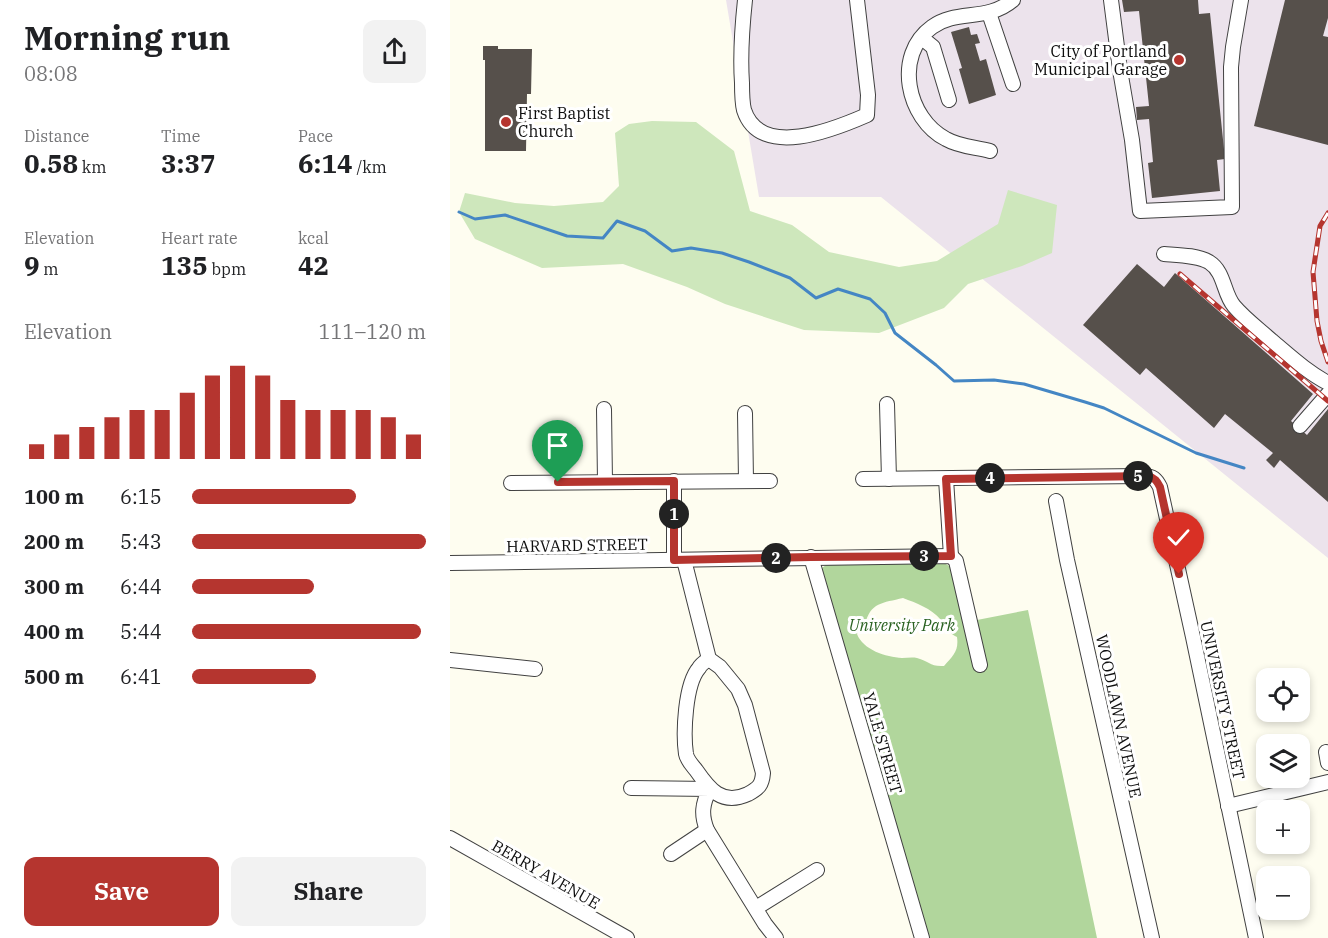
<!DOCTYPE html>
<meta charset="utf-8">
<style>
:root{--surface:#fff;--page:#f2f2f2;--text:#202124;--muted:#757577;--accent:#b5352f}
body{margin:0;font-family:"IBM Plex Serif",serif;background:var(--page);color:var(--text);height:100vh;display:flex;flex-direction:column;font-size:22px;white-space:nowrap}
*{box-sizing:border-box;margin:0}
p{font-size:20px;color:var(--muted)}
.icon{flex:none;width:33px;height:33px;fill:none;stroke:currentColor;stroke-width:2;stroke-linecap:round;stroke-linejoin:round}
.map{position:relative;flex:1;overflow:hidden}
.drawer{display:flex;flex-direction:column;background:var(--surface);width:450px}
.drawer>*{flex:none}
.buttons{position:absolute;left:806px;top:668px;display:grid;gap:12px}
.buttons a{display:grid;place-items:center;width:54px;height:54px;border-radius:12px;background:var(--surface);box-shadow:0 3px 9px #0003;font-size:30px}
.pin{position:absolute;display:grid;place-items:center;width:51px;height:51px;color:#fff;margin:-62px -26px;border-radius:50% 50% 50% 0;rotate:-45deg;box-shadow:0 0 6px #0007}
.pin .icon{rotate:45deg}
.km{position:absolute;width:30px;height:30px;margin:-15px;border-radius:50%;background:#222;color:#fff;font-size:16px;line-height:30px;text-align:center}
.round{display:grid;place-items:center;flex:none;width:63px;height:63px;border-radius:12px;background:var(--page)}
.headline{display:flex;align-items:center;justify-content:space-between;height:102px;padding:0 24px}
h1{font-size:33px;font-weight:800;line-height:45px}
.metrics{display:grid;grid-template-columns:repeat(3,1fr);gap:9px;height:102px;padding:6px 24px}
.metrics div{display:grid;align-content:center}
.metrics b{font-size:26px;font-weight:800}
.metrics small{font-size:16px;font-weight:400}
.metrics p{font-size:16px}
.chart{height:168px;padding:12px 24px}
.chart p{display:flex;justify-content:space-between}
.chart svg{width:100%;height:108px;margin-top:6px;stroke:var(--accent);stroke-width:6}
.button{display:flex;gap:12px;margin-top:auto;padding:12px 24px}
.button a{flex:1;height:69px;border-radius:12px;background:var(--accent);color:#fff;font-size:24px;font-weight:800;line-height:69px;text-align:center}
.button a+a{background:var(--page);color:var(--text)}
ul{padding:0 24px;list-style:none;font-size:20px}
li{display:grid;grid-template-columns:96px 72px 1fr;align-items:center;height:45px}
li i{height:15px;border-radius:8px;background:var(--accent)}
main{display:flex;flex:1;min-height:0}
.map>svg:first-child{display:block}
.industrial{fill:#ece3ec}
.green{fill:#cee7bc}
.forest{fill:#b1d69c;fill-rule:evenodd}
.lines{fill:none;stroke-linecap:round;stroke-linejoin:round}
.stream{stroke:#4486c4;stroke-width:3}
.building{fill:#56504b}
.minor-casing{stroke:#414141;stroke-width:16}
.minor{stroke:#fff;stroke-width:14}
.rail-casing{stroke:#b5352f;stroke-width:5}
.rail{stroke:#fff;stroke-width:3;stroke-dasharray:9;stroke-linecap:butt}
.route-casing{stroke:#fff;stroke-width:12}
.route{stroke:#b5352f;stroke-width:8}
.poi-dot{fill:#b5352f;stroke:#fff;stroke-width:2}
.labels{text-anchor:middle;dominant-baseline:central;stroke-width:6;stroke-linejoin:round;paint-order:stroke}
.poi-label{font-size:16px;fill:#0e0e0e;stroke:#fff;text-anchor:end}
.street-label{font-size:16px;fill:#0e0e0e;stroke:#fff}
.park-label{font-size:16px;font-style:italic;fill:#2a6222;stroke:#fff}
</style>
<main>
<section class="drawer">
<div class="headline"><div><h1>Morning run</h1><p>08:08</p></div><a class="round"><svg class="icon" aria-label="share" viewBox="0 0 24 24"><path d="M12 15V3M7 8l5-5 5 5M5 13v7h14v-7"/></svg></a></div>
<div class="metrics">
<div><p>Distance</p><b>0.58<small> km</small></b></div>
<div><p>Time</p><b>3:37</b></div>
<div><p>Pace</p><b>6:14<small> /km</small></b></div>
</div>
<div class="metrics">
<div><p>Elevation</p><b>9<small> m</small></b></div>
<div><p>Heart rate</p><b>135<small> bpm</small></b></div>
<div><p>kcal</p><b>42</b></div>
</div>
<div class="chart"><p><span>Elevation</span>111–120 m</p>
<svg viewBox="0 0 160 44" preserveAspectRatio="none"><path d="M5 44V38M15 44V34M25 44V31M35 44V27M45 44V24M55 44V24M65 44V17M75 44V10M85 44V6M95 44V10M105 44V20M115 44V24M125 44V24M135 44V24M145 44V27M155 44V34"/></svg>
</div>
<ul>
<li><b>100 m</b>6:15<i style="width:70%"></i></li>
<li><b>200 m</b>5:43<i style="width:100%"></i></li>
<li><b>300 m</b>6:44<i style="width:52%"></i></li>
<li><b>400 m</b>5:44<i style="width:98%"></i></li>
<li><b>500 m</b>6:41<i style="width:53%"></i></li>
</ul>
<div class="button"><a>Save</a><a>Share</a></div>
</section>
<div class="map">
<svg width="878" height="938" viewBox="0 0 878 938">
<rect width="100%" height="100%" fill="#fefdf0"/>
<path class="industrial" d="M276 0H878V558L431 197H309Z"/>
<path class="green" d="M202 121 246 122 284 151 300 211 342 225 379 252 449 267 487 261 548 224 558 190 607 205 602 253 572 266 518 284 494 308 429 333 354 330 275 304 237 287 173 264 92 268 25 239 9 212 15 193 65 203 104 206 153 202 169 186 165 133 179 124Z"/>
<path class="forest" d="M492 562 501 567 525 669 537 668 527 620 578 610 647 938H478L372 568 376 565ZM453 598C466 603 481 608 491 620 498 629 496 631 507 637 509 651 503 656 494 666 480 667 479 661 467 658 462 657 457 658 452 658 436 657 413 650 407 634L409 629 415 625C420 602 433 603 453 598Z"/>
<g class="lines">
<path class="stream" d="M9 212 25 219 55 215 117 236 153 238 167 221 195 231 222 251 241 248 272 253 299 262 340 278 366 298 388 289 420 299 435 313 445 333 486 365 504 381 544 380 574 384 635 402 654 408 746 453 794 468"/>
</g>
<g class="building">
<path d="M672 0H748L749 14 760 13 775 159 767 160 770 191 702 198 698 163 703 162 699 119 687 120 686 107 699 106 689 11 674 12Z"/>
<path d="M835 0H878V18L873 36 878 37V145L804 126Z"/>
<path d="M519 27 521 35 527 34 530 43 525 44 530 61 536 59 546 95 519 104 509 69 512 68 501 32Z"/>
<path d="M33 46H48V49H82L81 94H77L76 151H35V60H33Z"/>
<path d="M687 264 714 287 725 273 863 394 841 421 857 435 878 409V502L830 460 824 468 816 460 823 453 775 414 764 428 696 368 690 375 633 325Z"/>
</g>
<g class="lines">
<g class="minor-casing">
<g id="minor">
<path d="M295 0C292 28 290 55 292 83 292 91 292 102 294 110 310 160 385 129 417 115L418 95 407 0"/>
<path d="M661 0 670 70 682 140 690 211 782 207 781 67 783 47 791 0"/>
<path d="M539 13 563 84"/>
<path d="M472 38 483 47 499 100"/>
<path d="M540 151C525 147 510 147 496 139 457 119 443 55 482 27 507 9 537 22 563 0"/>
<path d="M714 254C728 255 747 255 759 262 775 272 773 293 784 306 795 319 810 330 822 341 840 356 857 372 878 383"/>
<path d="M437 404 439 479"/>
<path d="M154 409 155 482"/>
<path d="M295 413 296 481"/>
<path d="M850 426 878 394"/>
<path d="M413 479 693 476C703 476 706 479 710 487L743 637 806 938"/>
<path d="M496 479 501 556"/>
<path d="M61 483 320 481"/>
<path d="M606 501 617 560 702 938"/>
<path d="M361 557 472 938"/>
<path d="M224 560V481"/>
<path d="M234 560 259 659 270 667 288 689 295 705 313 773C312 785 309 788 298 794 272 806 259 789 246 770 242 765 237 760 236 754 233 733 235 684 249 668 251 664 256 661 259 659"/>
<path d="M0 563 501 556 506 561 530 665"/>
<path d="M0 660 85 669"/>
<path d="M876 752 878 763"/>
<path d="M181 788 260 789C252 804 251 815 257 830L315 924 326 938"/>
<path d="M778 806 878 782"/>
<path d="M0 838 177 938"/>
<path d="M221 854 257 830"/>
<path d="M306 908 367 870"/>
</g>
</g>
<use href="#minor" class="minor"/>
<g class="rail-casing">
<g id="rail">
<path d="M878 213 870 226 863 272 867 321 871 341 878 362"/>
<path d="M730 274 878 401"/>
</g>
</g>
<use href="#rail" class="rail"/>
</g>
<g class="lines">
<g class="route-casing">
<path id="route" d="M108 482 224 481V560L361 557 501 556 496 479 698 476C705 478 707 481 710 487L729 574"/>
</g>
<use href="#route" class="route"/>
</g>
<g class="poi-dot">
<circle cx="729" cy="60" r="6"/>
<circle cx="56" cy="122" r="6"/>
</g>
<g class="labels">
<g class="poi-label">
<text x="717" y="51">City of Portland<tspan x="717" dy="18">Municipal Garage</tspan></text>
<text x="68" y="113" text-anchor="start">First Baptist<tspan x="68" dy="18">Church</tspan></text>
</g>
<g class="street-label">
<text transform="translate(127 545) rotate(-1)">HARVARD STREET</text>
<text transform="translate(773 700) rotate(78)">UNIVERSITY STREET</text>
<text transform="translate(669 716) rotate(78)">WOODLAWN AVENUE</text>
<text transform="translate(433 743) rotate(74)">YALE STREET</text>
<text transform="translate(96 874) rotate(30)">BERRY AVENUE</text>
</g>
<g class="park-label">
<text x="452" y="625">University Park</text>
</g>
</g>
</svg>
<div class="buttons">
<a><svg class="icon" aria-label="locate" viewBox="0 0 24 24"><circle cx="12" cy="12" r="6"/><path d="M12 2v4M12 18v4M2 12h4M18 12h4"/></svg></a>
<a><svg class="icon" aria-label="layers" viewBox="0 0 24 24"><path d="M12 4l9 5-9 5-9-5zM3 14l9 5 9-5"/></svg></a>
<a>+</a>
<a>−</a>
</div>
<div class="pin" style="left:108px;top:482px;background:#1e9e55"><svg class="icon" aria-label="arrive" viewBox="0 0 24 24"><path d="M6 21V4h12l-3 4 3 4H6"/></svg></div>
<div class="pin" style="left:729px;top:574px;background:#d93025"><svg class="icon" aria-label="check" viewBox="0 0 24 24"><path d="M5 12l5 5 9-10"/></svg></div>
<b class="km" style="left:224px;top:514px">1</b>
<b class="km" style="left:326px;top:558px">2</b>
<b class="km" style="left:474px;top:556px">3</b>
<b class="km" style="left:540px;top:478px">4</b>
<b class="km" style="left:688px;top:476px">5</b>
</div>
</main>
